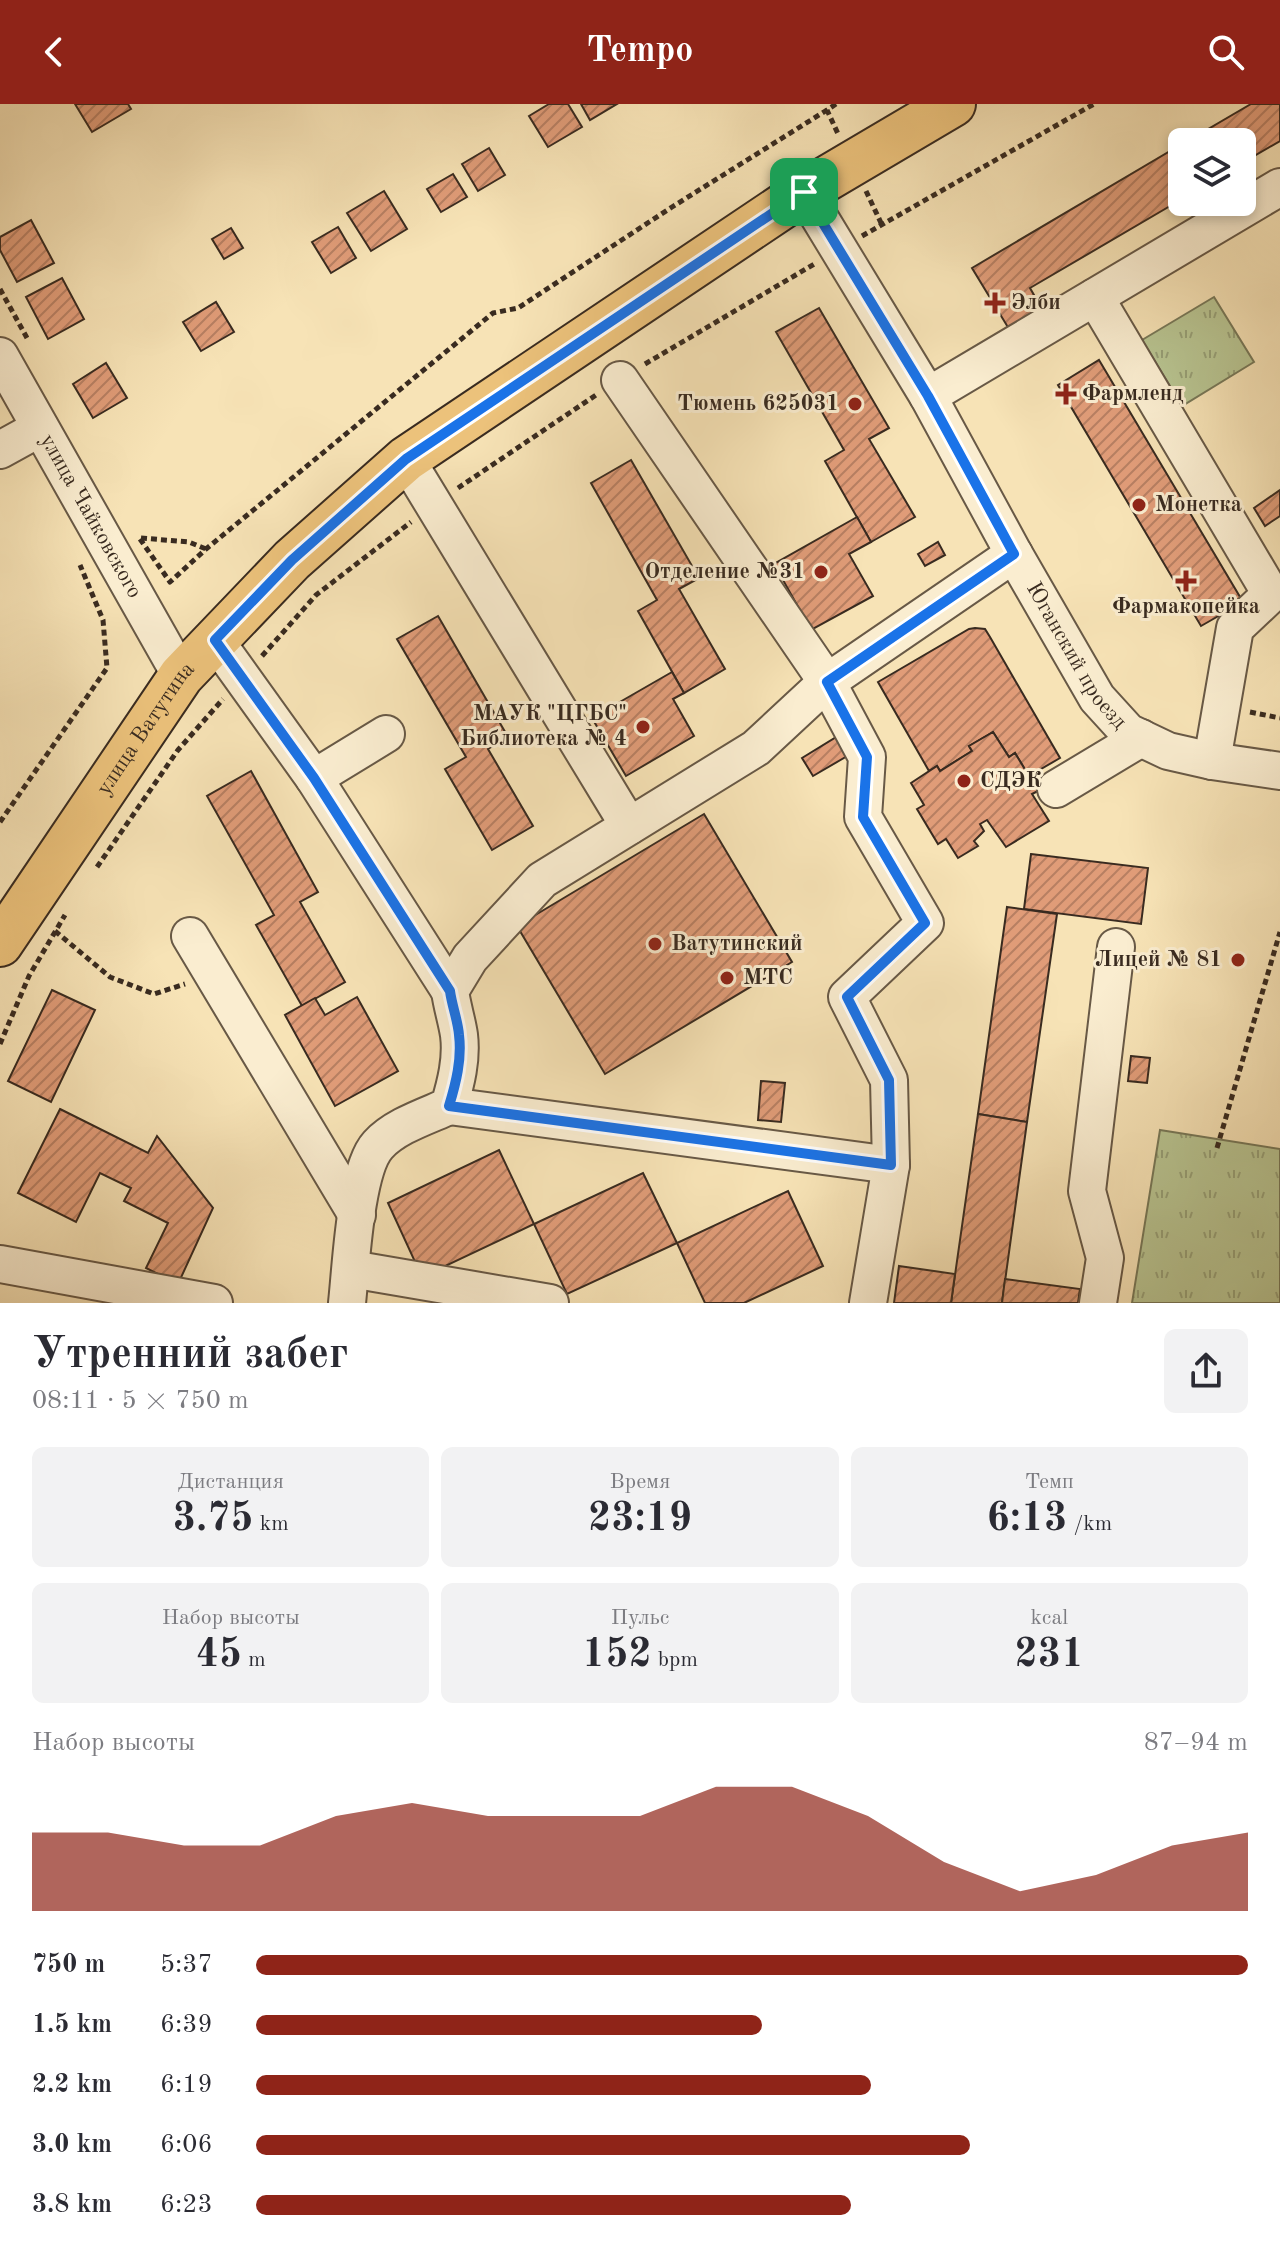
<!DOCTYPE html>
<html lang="ru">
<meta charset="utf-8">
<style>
:root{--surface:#fff;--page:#f2f2f3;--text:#2b2b33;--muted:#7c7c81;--accent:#8f2418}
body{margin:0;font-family:"Old Standard TT",serif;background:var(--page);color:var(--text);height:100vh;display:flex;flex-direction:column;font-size:30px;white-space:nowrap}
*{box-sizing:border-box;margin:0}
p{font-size:26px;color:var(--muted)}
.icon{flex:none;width:44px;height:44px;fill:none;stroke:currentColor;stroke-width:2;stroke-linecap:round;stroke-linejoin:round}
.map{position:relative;height:1199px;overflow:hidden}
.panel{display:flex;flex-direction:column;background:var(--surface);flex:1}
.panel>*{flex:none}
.fabs{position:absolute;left:1168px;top:24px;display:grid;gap:16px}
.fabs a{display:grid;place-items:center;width:88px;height:88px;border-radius:12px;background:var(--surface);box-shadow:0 4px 12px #0003;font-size:40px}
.pin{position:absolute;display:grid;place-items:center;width:68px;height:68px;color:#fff;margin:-34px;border-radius:16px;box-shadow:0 4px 12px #0006}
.round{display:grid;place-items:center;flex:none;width:84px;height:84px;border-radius:12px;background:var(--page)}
.head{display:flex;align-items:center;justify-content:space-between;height:136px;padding:0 32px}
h1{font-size:44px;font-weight:800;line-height:60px}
.figures{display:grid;grid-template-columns:repeat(3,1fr);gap:12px;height:136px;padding:8px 32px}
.figures div{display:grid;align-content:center;border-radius:12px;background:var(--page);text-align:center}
.figures b{font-size:40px;font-weight:800}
.figures small{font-size:22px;font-weight:400}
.figures p{font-size:22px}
.chart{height:224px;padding:16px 32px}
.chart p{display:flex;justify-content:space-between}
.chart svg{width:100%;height:144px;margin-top:8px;fill:var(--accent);opacity:.7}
ul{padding:0 32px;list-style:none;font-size:26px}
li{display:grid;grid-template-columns:128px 96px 1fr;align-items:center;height:60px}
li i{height:20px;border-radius:10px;background:var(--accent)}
header{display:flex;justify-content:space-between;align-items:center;height:104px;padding:0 32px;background:var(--accent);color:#fff;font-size:36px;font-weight:800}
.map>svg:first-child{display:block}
.park{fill:url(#park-tufts);stroke:#787858;stroke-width:2}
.building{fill:url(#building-hatch);stroke:#392b20;stroke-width:2}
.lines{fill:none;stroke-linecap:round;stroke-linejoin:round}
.minor-casing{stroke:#685946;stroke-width:40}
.major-casing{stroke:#392b20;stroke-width:48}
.path{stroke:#392b20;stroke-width:5;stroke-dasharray:6 4;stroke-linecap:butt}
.minor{stroke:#faedd0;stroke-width:36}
.major{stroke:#ecc27b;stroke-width:44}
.route-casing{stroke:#fff;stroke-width:16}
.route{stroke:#1a73e8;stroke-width:10}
.poi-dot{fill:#8f2418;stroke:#faedd0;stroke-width:3}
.labels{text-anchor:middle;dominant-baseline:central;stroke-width:6;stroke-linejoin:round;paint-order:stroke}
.poi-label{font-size:22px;font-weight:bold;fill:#392b20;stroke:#faedd0;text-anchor:start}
.street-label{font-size:22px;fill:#392b20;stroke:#faedd0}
</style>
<header><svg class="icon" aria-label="back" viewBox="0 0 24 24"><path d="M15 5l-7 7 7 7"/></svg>Tempo<svg class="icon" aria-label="search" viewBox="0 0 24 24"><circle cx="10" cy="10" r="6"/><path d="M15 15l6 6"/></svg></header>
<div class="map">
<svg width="1280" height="1199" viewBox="0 0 1280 1199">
<defs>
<pattern id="park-tufts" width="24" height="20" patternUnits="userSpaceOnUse" patternTransform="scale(2)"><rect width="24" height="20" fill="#b8c491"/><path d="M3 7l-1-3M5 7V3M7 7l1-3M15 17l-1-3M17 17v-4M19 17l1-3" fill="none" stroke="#979f76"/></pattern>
<pattern id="building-hatch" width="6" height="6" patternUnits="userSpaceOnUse" patternTransform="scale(2)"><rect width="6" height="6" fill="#e09c78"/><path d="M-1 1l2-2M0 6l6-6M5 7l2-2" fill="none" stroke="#b77f62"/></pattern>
</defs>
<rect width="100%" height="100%" fill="#f7e3b6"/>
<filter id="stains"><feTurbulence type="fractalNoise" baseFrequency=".0025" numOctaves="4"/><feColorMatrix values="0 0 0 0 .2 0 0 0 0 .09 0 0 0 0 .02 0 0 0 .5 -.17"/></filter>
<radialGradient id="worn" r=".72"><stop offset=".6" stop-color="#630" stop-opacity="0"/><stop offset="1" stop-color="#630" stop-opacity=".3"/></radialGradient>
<g class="park">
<path d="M1214 193 1254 258 1182 302 1142 236Z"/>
<path d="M1160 1026 1280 1045V1199H1132Z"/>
</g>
<g class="building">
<path d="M75 0H128L131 5 92 28Z"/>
<path d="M549 0H568L582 23 548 43 529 12Z"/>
<path d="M581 0H617L590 16Z"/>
<path d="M1251 0H1280V37L1242 59V38H1186Z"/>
<path d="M1182 40V95L1030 184 1042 205 1009 225 972 164Z"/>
<path d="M489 44 505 71 478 87 462 60Z"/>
<path d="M453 70 467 93 441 108 427 85Z"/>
<path d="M384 87 407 125 371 147 347 109Z"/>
<path d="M31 116 54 159 17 178 0 146V133Z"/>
<path d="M338 123 356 154 331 169 312 138Z"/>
<path d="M231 124 243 144 224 155 212 135Z"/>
<path d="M62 174 84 215 48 235 26 193Z"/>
<path d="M216 198 234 228 201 247 183 218Z"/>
<path d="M819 204 889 324 869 335 915 413 871 438 825 357 844 346 776 228Z"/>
<path d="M1099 256 1243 498 1201 522 1058 281Z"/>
<path d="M106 259 127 294 93 314 73 280Z"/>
<path d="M631 356 699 474 679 485 725 565 684 589 638 507 657 496 591 379Z"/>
<path d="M1280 386V412L1265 422 1254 404Z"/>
<path d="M857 413 871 438 849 450 873 492 811 526 774 460Z"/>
<path d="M938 438 945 451 925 462 918 450Z"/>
<path d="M438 512 508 633 488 645 533 722 492 746 445 665 466 653 397 535Z"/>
<path d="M975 524 985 525 990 533 1060 654 1029 672 1015 649 1009 653 993 628 969 642 972 647 940 667 937 662 929 667 878 578 969 525Z"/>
<path d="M672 568 684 589 673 595 694 632 626 672 592 614Z"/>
<path d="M993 628 1009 653 1015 649 1038 687 1032 690 1049 717 1006 743 987 716 980 720 984 727 974 737 978 742 958 754 946 735 938 740 917 705 924 701 911 679 937 662 940 667 972 647 969 642Z"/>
<path d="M838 632 849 651 813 672 802 654Z"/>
<path d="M251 667 318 788 300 798 345 878 302 902 256 821 274 811 207 692Z"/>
<path d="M704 710 792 858 605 970 517 822Z"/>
<path d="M1031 750 1148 764 1141 820 1024 805Z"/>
<path d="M1007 803 1057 810 1027 1018 978 1010Z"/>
<path d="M52 886 95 906 51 998 8 977Z"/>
<path d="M357 893 398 967 335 1002 285 911 315 894 325 911Z"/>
<path d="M1131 952 1150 954 1147 979 1128 977Z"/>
<path d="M761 977 785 979 781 1018 758 1016Z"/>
<path d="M60 1005 148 1049 157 1032 213 1104 178 1180 146 1164 168 1119 124 1097 131 1084 100 1069 76 1118 18 1089Z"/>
<path d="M978 1010 1027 1018 1002 1199H951Z"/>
<path d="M499 1046 534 1120 422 1173 388 1099Z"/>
<path d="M643 1069 677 1139 567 1190 534 1120Z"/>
<path d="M788 1087 823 1162 744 1199H705L677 1139Z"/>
<path d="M899 1162 955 1170 951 1199H894Z"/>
<path d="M1005 1175 1080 1185 1078 1199H1002Z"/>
</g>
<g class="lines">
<g class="minor-casing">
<g id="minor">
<path id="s1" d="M804 88 928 292 1014 450 1097 594 1128 628 1168 647 1212 657 1280 667"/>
<path d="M1095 193 1271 490 1235 524 1212 657"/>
<path id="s2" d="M0 252 181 572"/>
<path d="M620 276 827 578 867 653 863 713 925 819 847 893 889 976 891 1061 868 1199"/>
<path d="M928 292 1280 83"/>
<path d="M0 346 40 324"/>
<path d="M406 355 629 722"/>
<path d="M215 536 314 674"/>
<path d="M386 630 314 674 450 887"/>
<path d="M1056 685 1141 634"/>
<path d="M190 832 357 1111"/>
<path d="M449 1002 891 1061"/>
<path d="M0 1160 214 1199"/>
<path d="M351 1165 550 1199"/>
<path d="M347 1199C351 1163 355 1066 378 1041 395 1022 427 1012 449 1002 456 979 462 955 459 931 457 917 452 902 450 887L470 854 542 776 756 644 827 578 1014 450"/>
<path d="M1098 1199 1105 1154 1087 1087 1116 843"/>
</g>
</g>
<g class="major-casing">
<g id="major">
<path id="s3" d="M0 840 181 572 292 456 406 355 804 88 953 0"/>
</g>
</g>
<g class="path">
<path d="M836 0 827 6 839 32"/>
<path d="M866 87 882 121"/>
<path d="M862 132 1094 0"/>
<path d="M0 185 27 234"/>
<path d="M645 260 816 159"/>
<path d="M458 384 596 291"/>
<path d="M141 434 189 438 206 445"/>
<path d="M140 435 170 478 206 445 493 209 518 204 672 103 827 6"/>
<path d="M262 552 316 491 411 418"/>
<path d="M1250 608 1280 614"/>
<path d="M0 718 107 564 103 516 80 461"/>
<path d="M97 763 178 646 223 595"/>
<path d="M55 827 110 873 154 890 185 880"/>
<path d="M0 940 29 872 65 811"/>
<path d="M1217 1044 1280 828"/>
</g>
<use href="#minor" class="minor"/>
<use href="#major" class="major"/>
</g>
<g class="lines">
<g class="route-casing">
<path id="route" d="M804 88 928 292 1014 450 827 578 867 653 863 713 925 819 847 893 889 976 891 1061 449 1002C456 979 462 955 459 931 458 917 452 902 450 887L314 674 215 536 292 456 406 355Z"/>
</g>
<use href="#route" class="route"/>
</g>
<g class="poi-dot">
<path d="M991 187h8v8h8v8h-8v8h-8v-8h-8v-8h8z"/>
<path d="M1062 278h8v8h8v8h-8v8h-8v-8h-8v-8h8z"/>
<circle cx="855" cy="300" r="8"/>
<circle cx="1139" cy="401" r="8"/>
<circle cx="821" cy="468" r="8"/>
<path d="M1182 465h8v8h8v8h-8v8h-8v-8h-8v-8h8z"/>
<circle cx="643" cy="623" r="8"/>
<circle cx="964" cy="677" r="8"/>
<circle cx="655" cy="840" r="8"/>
<circle cx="1238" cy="856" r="8"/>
<circle cx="727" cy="874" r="8"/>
</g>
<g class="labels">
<g class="poi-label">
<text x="1011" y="199">Элби</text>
<text x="1082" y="290">Фармленд</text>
<text x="839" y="300" text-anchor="end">Тюмень 625031</text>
<text x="1155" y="401">Монетка</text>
<text x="805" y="468" text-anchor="end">Отделение №31</text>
<text x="1186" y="503" text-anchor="middle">Фармакопейка</text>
<text x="627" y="610" text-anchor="end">МАУК "ЦГБС"<tspan x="627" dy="25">Библиотека № 4</tspan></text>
<text x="980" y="677">СДЭК</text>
<text x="671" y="840">Ватутинский</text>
<text x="1222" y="856" text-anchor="end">Лицей № 81</text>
<text x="743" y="874">МТС</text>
</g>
<g class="street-label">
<text stroke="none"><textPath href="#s2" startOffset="184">улица Чайковского</textPath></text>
<text stroke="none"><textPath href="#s1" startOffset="538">Юганский проезд</textPath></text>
<text stroke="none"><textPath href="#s3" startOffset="260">улица Ватутина</textPath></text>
</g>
</g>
<rect width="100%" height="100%" filter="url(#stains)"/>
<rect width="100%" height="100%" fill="url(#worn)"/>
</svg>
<div class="fabs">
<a><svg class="icon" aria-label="layers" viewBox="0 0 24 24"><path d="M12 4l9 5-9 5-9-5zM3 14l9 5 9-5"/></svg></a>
</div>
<div class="pin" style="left:804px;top:88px;background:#1e9e55"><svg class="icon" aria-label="arrive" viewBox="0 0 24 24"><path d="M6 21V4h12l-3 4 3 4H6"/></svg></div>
</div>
<section class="panel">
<div class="head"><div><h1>Утренний забег</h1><p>08:11 · 5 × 750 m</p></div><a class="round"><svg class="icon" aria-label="share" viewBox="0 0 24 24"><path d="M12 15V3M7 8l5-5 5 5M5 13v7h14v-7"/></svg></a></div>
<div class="figures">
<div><p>Дистанция</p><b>3.75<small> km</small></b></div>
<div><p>Время</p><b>23:19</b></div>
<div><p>Темп</p><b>6:13<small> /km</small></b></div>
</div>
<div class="figures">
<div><p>Набор высоты</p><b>45<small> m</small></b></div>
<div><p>Пульс</p><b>152<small> bpm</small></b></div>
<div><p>kcal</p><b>231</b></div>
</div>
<div class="chart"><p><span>Набор высоты</span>87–94 m</p>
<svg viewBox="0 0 160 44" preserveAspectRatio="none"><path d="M0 44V20L10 20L20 24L30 24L40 15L50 11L60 15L70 15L80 15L90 6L100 6L110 15L120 29L130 38L140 33L150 24L160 20V44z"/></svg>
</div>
<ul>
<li><b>750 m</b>5:37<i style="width:100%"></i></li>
<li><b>1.5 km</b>6:39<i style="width:51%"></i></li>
<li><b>2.2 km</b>6:19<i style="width:62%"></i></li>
<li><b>3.0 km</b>6:06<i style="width:72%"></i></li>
<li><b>3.8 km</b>6:23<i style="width:60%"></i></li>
</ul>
</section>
